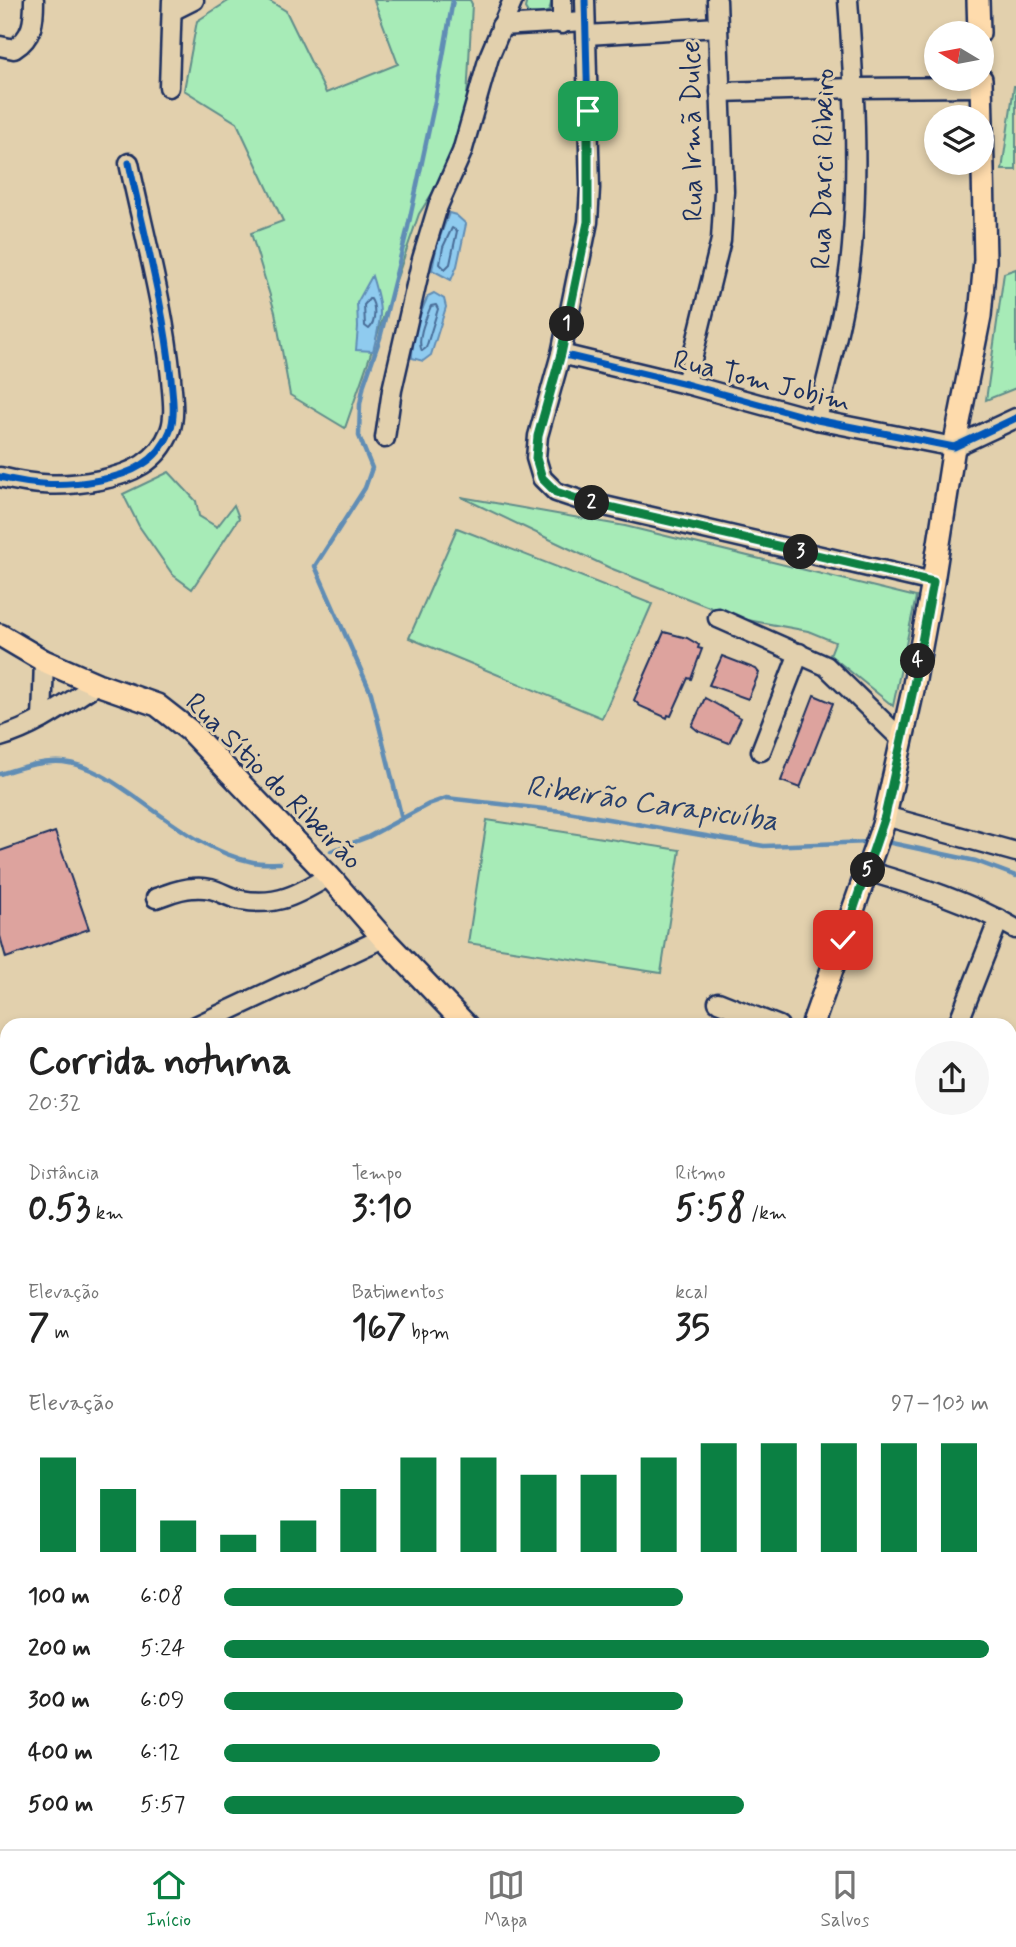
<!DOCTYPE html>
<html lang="pt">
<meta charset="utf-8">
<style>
:root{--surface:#fff;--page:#f6f6f6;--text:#222;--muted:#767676;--line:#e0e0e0;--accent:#0b8043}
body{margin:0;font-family:Mynerve,sans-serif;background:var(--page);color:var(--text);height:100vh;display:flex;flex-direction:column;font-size:26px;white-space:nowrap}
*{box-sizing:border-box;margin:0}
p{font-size:23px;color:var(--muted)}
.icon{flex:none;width:38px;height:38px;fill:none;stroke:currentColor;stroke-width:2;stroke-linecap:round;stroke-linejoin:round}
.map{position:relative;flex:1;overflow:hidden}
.side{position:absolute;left:0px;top:1018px;width:1017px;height:831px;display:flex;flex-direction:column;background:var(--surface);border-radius:21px 21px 0 0;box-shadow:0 4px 10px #0003}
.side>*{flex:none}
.needle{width:46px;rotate:280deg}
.buttons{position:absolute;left:924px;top:21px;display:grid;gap:14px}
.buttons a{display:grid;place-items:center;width:70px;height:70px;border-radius:50%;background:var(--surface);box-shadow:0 4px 10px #0003;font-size:35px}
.pin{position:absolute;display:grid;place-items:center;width:60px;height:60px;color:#fff;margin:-30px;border-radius:14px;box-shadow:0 4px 10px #0006}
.km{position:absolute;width:35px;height:35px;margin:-18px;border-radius:50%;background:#222;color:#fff;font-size:19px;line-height:35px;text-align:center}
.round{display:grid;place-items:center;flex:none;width:74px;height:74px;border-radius:37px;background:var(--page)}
.head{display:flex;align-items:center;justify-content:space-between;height:119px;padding:0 28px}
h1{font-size:38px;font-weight:700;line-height:52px}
.metrics{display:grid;grid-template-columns:repeat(3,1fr);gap:10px;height:119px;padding:7px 28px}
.metrics div{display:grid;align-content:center}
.metrics b{font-size:35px;font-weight:700}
.metrics small{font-size:19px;font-weight:400}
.metrics p{font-size:19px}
.chart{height:196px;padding:14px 28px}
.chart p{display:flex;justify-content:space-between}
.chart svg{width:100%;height:126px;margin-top:7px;stroke:var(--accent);stroke-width:6}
ul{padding:0 28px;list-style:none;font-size:23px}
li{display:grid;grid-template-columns:112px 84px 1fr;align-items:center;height:52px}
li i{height:18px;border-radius:9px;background:var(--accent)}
.dock{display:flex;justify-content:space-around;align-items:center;height:98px;border-top:2px solid var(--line);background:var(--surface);font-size:19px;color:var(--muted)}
.dock a{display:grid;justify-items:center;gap:4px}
.dock .current{color:var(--accent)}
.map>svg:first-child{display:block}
.green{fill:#a7ebb7;stroke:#618d8a;stroke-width:2}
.water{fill:#8fcbef;stroke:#618db5;stroke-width:2}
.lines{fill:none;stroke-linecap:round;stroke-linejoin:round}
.shore{stroke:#496d98;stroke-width:2}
.stream{stroke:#618db5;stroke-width:4.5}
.building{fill:#dda39e;stroke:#1b2f5e;stroke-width:2}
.minor-casing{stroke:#1b2f5e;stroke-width:23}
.major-casing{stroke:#1b2f5e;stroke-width:26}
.minor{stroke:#e2d0ad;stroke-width:18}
.major{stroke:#fedbac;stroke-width:21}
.cycleway-casing{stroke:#e2d0ad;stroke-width:11}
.cycleway{stroke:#0057b8;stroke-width:7}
.route-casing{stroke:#fff;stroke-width:14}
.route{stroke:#0b8043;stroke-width:9}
.labels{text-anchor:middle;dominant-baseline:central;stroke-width:6;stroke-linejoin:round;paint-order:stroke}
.street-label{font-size:28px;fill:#1b2f5e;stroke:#e2d0ad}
.water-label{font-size:30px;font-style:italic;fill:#273f6c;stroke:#e2d0ad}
</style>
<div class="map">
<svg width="1016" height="1849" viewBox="0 0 1016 1849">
<rect width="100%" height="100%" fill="#e2d0ad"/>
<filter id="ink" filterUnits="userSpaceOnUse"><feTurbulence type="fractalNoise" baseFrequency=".0143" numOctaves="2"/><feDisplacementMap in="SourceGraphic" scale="14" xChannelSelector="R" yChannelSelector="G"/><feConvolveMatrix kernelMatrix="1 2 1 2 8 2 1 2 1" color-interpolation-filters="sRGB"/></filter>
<g filter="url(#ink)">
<g class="green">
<path d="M230 0H268L286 11 326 93 398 64 374 0H470L472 4 466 118 456 156 419 214 345 428 290 395 275 312 251 233 283 221 237 123 184 90 197 21Z"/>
<path d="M527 0H552L549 11 542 14 528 13 525 8Z"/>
<path d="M1014 86H1016V170H1002Z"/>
<path d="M1016 269V388L986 400 1004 273Z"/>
<path d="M169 472 196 501 199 516 217 527 234 505 239 518 192 589 173 575 139 526 123 494Z"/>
<path d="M461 497 625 526 916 597 893 706 830 655 835 642 808 631 737 618 610 568Z"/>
<path d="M457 528 652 604 602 718 409 638Z"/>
<path d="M487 820 680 850 661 973 468 943Z"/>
</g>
<g class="water">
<path d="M449 213 456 215 466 224 457 266 451 280 432 270 437 245Z"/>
<path d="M372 276C383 311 382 316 373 351L356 350 358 327 357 303Z"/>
<path d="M434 293 444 299 446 307 431 355 423 361 412 358C412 335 419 316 428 296Z"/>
</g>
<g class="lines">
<g class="shore">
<path d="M452 228 457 231 450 264 445 269 440 264 443 247Z"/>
<path d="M370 298C376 305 376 323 369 329L365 326 364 305Z"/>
<path d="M436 305 438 309 426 348 422 351C416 339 426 318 431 306Z"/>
</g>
<g class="stream">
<path d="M0 774C19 768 43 760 63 762 89 765 111 780 131 794 168 820 208 853 253 862 262 864 271 863 280 863"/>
<path d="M402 819 371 693 315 566 365 488 372 468 359 436 360 404 364 384 380 338 408 227 435 101 453 0"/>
<path d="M882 841 976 861 1016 876"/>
<path d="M331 851 368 837 429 804 446 798 562 811 764 846 870 842"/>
</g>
</g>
<g class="building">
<path d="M664 632 687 638 699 645 698 648 702 649 691 679 688 678 671 716 668 715 667 718 640 706 634 700Z"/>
<path d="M722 656 756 669 759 673 748 699 709 685Z"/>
<path d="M814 695 833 703 800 788 781 781Z"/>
<path d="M705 698 741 718 729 743 698 731 692 726Z"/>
<path d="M55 832 89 929 6 958 0 936V851Z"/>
</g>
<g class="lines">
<g class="minor-casing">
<g id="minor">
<path d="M562 0V24"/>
<path d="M585 0 590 188 588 222 561 354 538 436 536 458 542 478 556 492 583 501 933 582"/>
<path d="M172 11 194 0"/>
<path d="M501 26 585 21"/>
<path d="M587 35 718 27"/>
<path d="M0 46 14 49C33 37 34 21 34 0"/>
<path d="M169 87 172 0"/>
<path d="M720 92 855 88 981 87"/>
<path d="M561 354 686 384 817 420 954 447 1016 418"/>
<path d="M686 384 721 240 724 191 717 0"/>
<path d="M817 420C830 363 847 305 852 246 859 166 854 80 848 0"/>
<path d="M385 438 392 390 422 259 438 206 462 152 489 57 513 0"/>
<path d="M0 477C36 486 64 487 100 480 131 474 158 462 170 431 176 415 172 394 171 378 164 305 144 234 129 163"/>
<path d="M718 618 826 666 902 740"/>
<path d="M42 719 44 661"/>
<path d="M0 737C36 727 66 704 97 684"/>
<path d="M761 751 799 653"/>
<path d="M885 816 1016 852"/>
<path d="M867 871C918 886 970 902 1016 929"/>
<path d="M156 898C168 894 181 888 193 888 217 886 222 896 241 900 277 907 299 894 329 876"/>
<path d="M718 1002 779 1026"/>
<path d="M196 1026 383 938"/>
<path d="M957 1026 999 919"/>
<path d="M1010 1159 1016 1161"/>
<path d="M212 1849 214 1843"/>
<path d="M471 1849 472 1843"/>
</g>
</g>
<g class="major-casing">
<g id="major">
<path d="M978 0 979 33"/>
<path d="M0 635 44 661 97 684 157 705 189 730 329 876 383 938 467 1026"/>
<path d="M812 1026 883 825 913 690 933 582 954 447 980 316 985 260 981 79"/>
<path d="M1010 1295 1016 1297"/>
<path d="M1010 1810 1016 1812"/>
</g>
</g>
<use href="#minor" class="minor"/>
<use href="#major" class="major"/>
<g class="cycleway-casing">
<g id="cycleway">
<path d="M585 0 590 188 588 222 561 354 538 436 536 458 542 478 556 492 583 501 933 582"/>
<path d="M561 354 686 384 817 420 954 447 1016 418"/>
<path d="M0 477C36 486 64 487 100 480 131 474 158 462 170 431 176 415 172 394 171 378 164 305 144 234 129 163"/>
</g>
</g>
<use href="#cycleway" class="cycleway"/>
</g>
</g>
<g class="lines" filter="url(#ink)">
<g class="route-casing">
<path id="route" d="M588 111V222L561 354 538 436 536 458 542 478 556 492 583 501 933 582 913 690 885 816 843 940"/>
</g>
<use href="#route" class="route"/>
</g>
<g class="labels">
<g class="street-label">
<text transform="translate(693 131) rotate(-91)">Rua Irmã Dulce</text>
<text transform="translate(824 169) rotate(-89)">Rua Darci Ribeiro</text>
<text transform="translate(762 382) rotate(14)">Rua Tom Jobim</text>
<text transform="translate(273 782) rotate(45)">Rua Sítio do Ribeirão</text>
</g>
<g class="water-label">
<text transform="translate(652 804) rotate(8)">Ribeirão Carapicuíba</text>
</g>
</g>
</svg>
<div class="buttons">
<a><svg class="needle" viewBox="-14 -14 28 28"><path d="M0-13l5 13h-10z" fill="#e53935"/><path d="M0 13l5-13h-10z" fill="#767676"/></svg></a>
<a><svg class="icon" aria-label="layers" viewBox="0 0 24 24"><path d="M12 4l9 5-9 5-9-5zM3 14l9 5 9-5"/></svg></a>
</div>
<div class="pin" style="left:588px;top:111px;background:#1e9e55"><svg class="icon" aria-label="arrive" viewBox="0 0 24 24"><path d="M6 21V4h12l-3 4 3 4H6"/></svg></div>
<div class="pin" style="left:843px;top:940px;background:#d93025"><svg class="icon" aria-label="check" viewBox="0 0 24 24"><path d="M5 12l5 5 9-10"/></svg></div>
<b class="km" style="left:567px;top:324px">1</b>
<b class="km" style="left:592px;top:503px">2</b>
<b class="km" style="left:801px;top:552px">3</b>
<b class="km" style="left:918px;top:661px">4</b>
<b class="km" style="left:868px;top:870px">5</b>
<section class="side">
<div class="head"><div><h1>Corrida noturna</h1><p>20:32</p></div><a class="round"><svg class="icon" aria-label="share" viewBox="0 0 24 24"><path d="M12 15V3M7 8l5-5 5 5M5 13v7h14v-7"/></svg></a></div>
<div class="metrics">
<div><p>Distância</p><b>0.53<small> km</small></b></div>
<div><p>Tempo</p><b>3:10</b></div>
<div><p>Ritmo</p><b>5:58<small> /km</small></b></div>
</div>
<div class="metrics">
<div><p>Elevação</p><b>7<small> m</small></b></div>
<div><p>Batimentos</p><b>167<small> bpm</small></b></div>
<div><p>kcal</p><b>35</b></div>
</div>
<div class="chart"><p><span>Elevação</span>97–103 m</p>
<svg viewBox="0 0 160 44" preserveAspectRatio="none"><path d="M5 44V11M15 44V22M25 44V33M35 44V38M45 44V33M55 44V22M65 44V11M75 44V11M85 44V17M95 44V17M105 44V11M115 44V6M125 44V6M135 44V6M145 44V6M155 44V6"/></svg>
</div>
<ul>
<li><b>100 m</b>6:08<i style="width:60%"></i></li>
<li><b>200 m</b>5:24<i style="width:100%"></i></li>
<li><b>300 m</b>6:09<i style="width:60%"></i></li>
<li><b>400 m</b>6:12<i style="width:57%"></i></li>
<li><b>500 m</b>5:57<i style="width:68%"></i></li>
</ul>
</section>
</div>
<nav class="dock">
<a class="current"><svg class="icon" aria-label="home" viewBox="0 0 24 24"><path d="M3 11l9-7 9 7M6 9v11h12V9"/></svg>Início</a>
<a><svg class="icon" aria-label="map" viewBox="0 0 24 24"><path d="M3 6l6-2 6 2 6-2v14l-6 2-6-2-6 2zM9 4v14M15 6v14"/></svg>Mapa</a>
<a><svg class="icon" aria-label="saved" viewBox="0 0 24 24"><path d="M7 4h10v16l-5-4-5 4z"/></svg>Salvos</a>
</nav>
